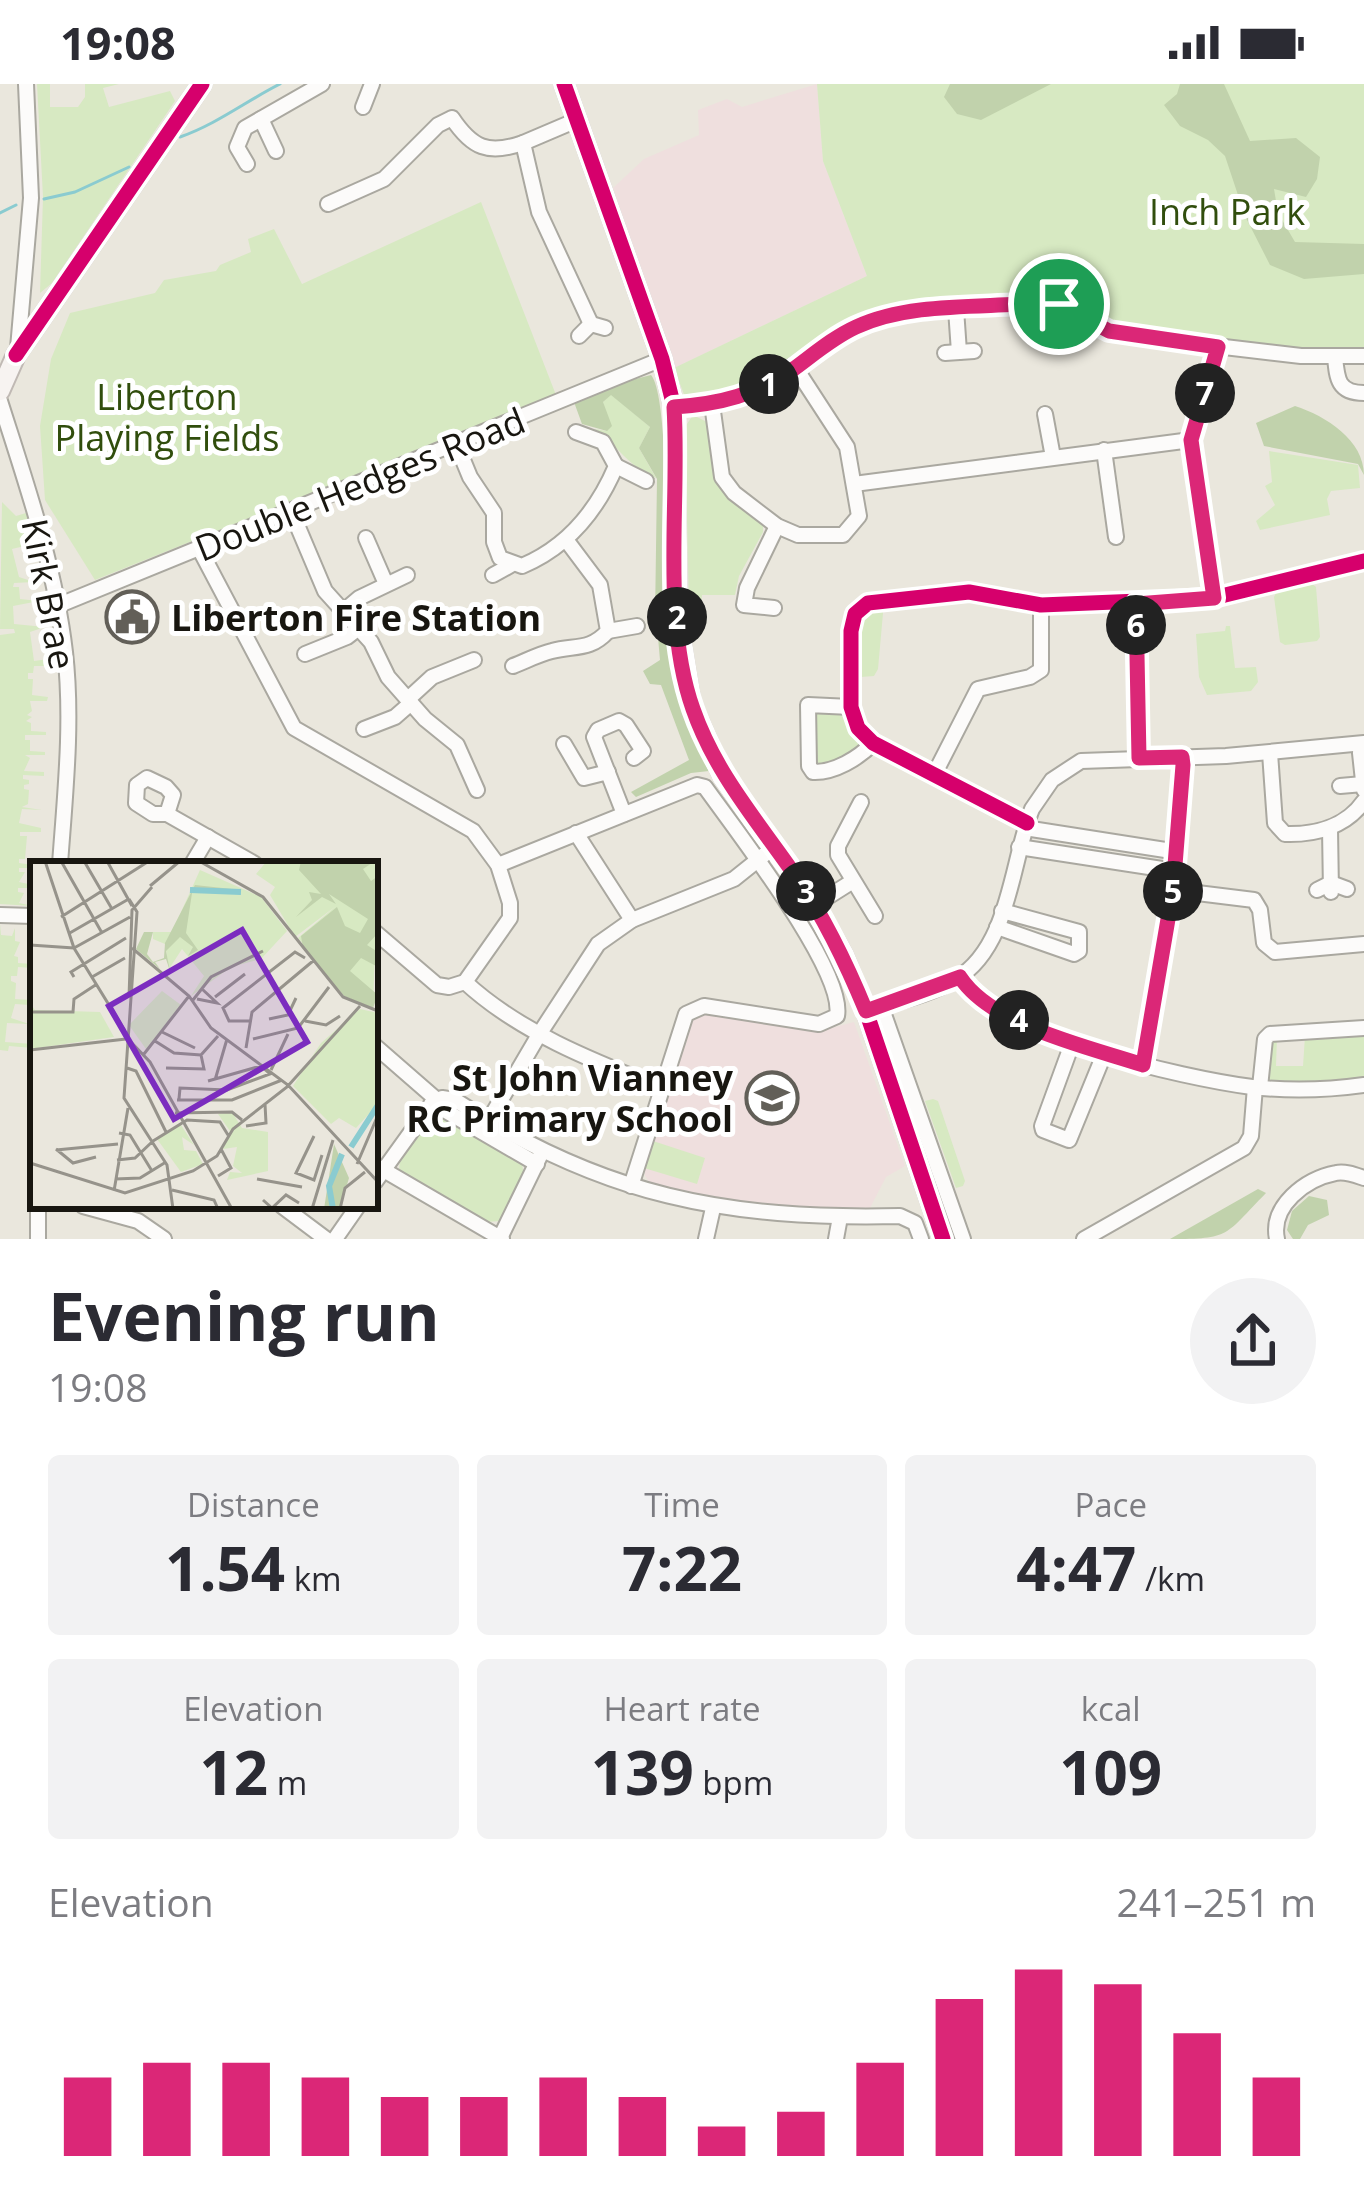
<!DOCTYPE html>
<meta charset="utf-8">
<style>
:root{--surface:#fff;--page:#f2f2f3;--text:#2b2b33;--muted:#7c7c81;--accent:#db2777}
body{margin:0;font-family:"Open Sans",sans-serif;background:var(--page);color:var(--text);height:100vh;display:flex;flex-direction:column;font-size:45px;white-space:nowrap}
*{box-sizing:border-box;margin:0}
p{font-size:39px;color:var(--muted)}
.icon{flex:none;width:66px;height:66px;fill:none;stroke:currentColor;stroke-width:2;stroke-linecap:round;stroke-linejoin:round}
.map{position:relative;height:1155px;overflow:hidden}
.drawer{display:flex;flex-direction:column;background:var(--surface);flex:1}
.drawer>*{flex:none}
.pin{position:absolute;display:grid;place-items:center;width:102px;height:102px;color:#fff;margin:-51px;border:6px solid #fff;border-radius:50%;box-shadow:0 3px 12px #0007}
.km{position:absolute;width:60px;height:60px;margin:-30px;border-radius:50%;background:#222;color:#fff;font-size:33px;line-height:60px;text-align:center}
.round{display:grid;place-items:center;flex:none;width:126px;height:126px;border-radius:63px;background:var(--page)}
.head{display:flex;align-items:center;justify-content:space-between;height:204px;padding:0 48px}
h1{font-size:66px;font-weight:700;line-height:90px}
.metrics{display:grid;grid-template-columns:repeat(3,1fr);gap:18px;height:204px;padding:12px 48px}
.metrics div{display:grid;align-content:center;border-radius:12px;background:var(--page);text-align:center}
.metrics b{font-size:60px;font-weight:700}
.metrics small{font-size:33px;font-weight:400}
.metrics p{font-size:33px}
.chart{height:336px;padding:24px 48px}
.chart p{display:flex;justify-content:space-between}
.chart svg{width:100%;height:216px;margin-top:12px;stroke:var(--accent);stroke-width:6}
.status{display:flex;justify-content:space-between;align-items:center;height:84px;padding:0 60px;background:var(--surface);direction:ltr}
.status svg{height:33px;fill:currentColor}
.map>svg:first-child{display:block}
.education{fill:#efdfde}
.green{fill:#d7e9c2}
.forest{fill:#c1d2ac}
.lines{fill:none;stroke-linecap:round;stroke-linejoin:round}
.stream{stroke:#8acbd0;stroke-width:3}
.minor-casing{stroke:#aaa8a0;stroke-width:18}
.major-casing{stroke:#c0b9b4;stroke-width:22}
.minor{stroke:#fcfbfa;stroke-width:14}
.major{stroke:#f7f3f1;stroke-width:18}
.cycleway-casing{stroke:#fff;stroke-width:22}
.cycleway{stroke:#d6006c;stroke-width:15}
.route-casing{stroke:#fff;stroke-width:24}
.route{stroke:#db2777;stroke-width:15}
.labels{text-anchor:middle;dominant-baseline:central;stroke-width:10;stroke-linejoin:round;paint-order:stroke}
.park-label{font-size:36px;fill:#314e0d;stroke:#fff}
.street-label{font-size:36px;fill:#181610;stroke:#fff}
.poi-label{font-size:36px;font-weight:bold;fill:#181610;stroke:#fff;text-anchor:start}
.inset-river{fill:none;stroke:#8acbd0;stroke-width:6}
.inset-road{fill:none;stroke:#96938b;stroke-width:3}
.view{fill:#7b2cbf;fill-opacity:0.15;stroke:#7b2cbf;stroke-width:6}
.inset-edge{fill:none;stroke:#181610;stroke-width:6}
</style>
<div class="status"><b>19:08</b><svg viewBox="0 0 49 12"><path d="M0 12V9h3v3zM5 12V6h3v6zM10 12V3h3v9zM15 12V0h3v12zM26 1h20v11H26zM47 4h2v5h-2z"/></svg></div>
<div class="map">
<svg width="1364" height="1155" viewBox="0 0 1364 1155">
<rect width="100%" height="100%" fill="#eae7dd"/>
<g class="education">
<path d="M817 0 823 77 867 192 674 284 613 104 644 75 699 51 698 26 727 15 742 23Z"/>
<path d="M712 927 824 946 854 938 905 1082 886 1093 869 1126 791 1127 718 1117 650 1099 645 1092 644 1082 686 939 697 929Z"/>
</g>
<g class="green">
<path d="M37 0H50V23H78L85 13V0H119L103 4 109 23 170 7 175 17 52 199 40 209 43 113Z"/>
<path d="M817 0H1364V267H1319L1111 240C1090 234 1079 220 1059 212L891 224 863 231 752 302 719 312 685 313 674 284 867 192 823 77Z"/>
<path d="M481 118 556 311 95 496 45 416 40 342 51 275 70 229 155 209 164 196 216 187 220 181 251 168 248 155 274 145 302 200Z"/>
<path d="M611 310 650 343 639 364 656 394C629 384 617 360 594 345L607 347 603 318Z"/>
<path d="M693 331 711 340C718 396 718 404 763 442V448L739 492 735 511H702L701 527H689L685 343Z"/>
<path d="M1269 367 1358 381 1360 404 1331 407 1327 415 1330 431 1260 446 1256 437 1275 421 1265 402 1272 398Z"/>
<path d="M2 418 16 432 26 429 33 460 12 465 19 493 34 498 14 499 13 503H19L20 515 39 517 13 522 14 540 45 543 30 548 34 577 49 575V582H34L33 589H28V595H33L32 611 48 613 47 617H30L32 627 27 631 32 633 26 637 31 639V647L46 648V651H25V656H30V667L45 668V671H25L30 674 24 687 44 688V692L23 691V695L29 696V700L24 701V705L29 706 28 720 22 723 42 726 22 725 19 739 41 744V748H20V752H27L25 775H19V779L33 781V784H19V788H25L19 798 33 801V804H18V808L24 809 19 819 33 822 0 820V551L15 549 14 545H0Z"/>
<path d="M1311 499 1316 503 1320 553 1317 557 1285 561 1280 558 1274 513 1277 507Z"/>
<path d="M884 518 878 585 874 592 861 593V536Z"/>
<path d="M1226 542H1230L1235 584 1256 583 1258 598 1251 607 1207 611 1199 593 1196 550 1225 547Z"/>
<path d="M845 626 848 639 865 660 862 666C846 674 828 690 813 679L811 628Z"/>
<path d="M0 840 1 851 12 852 15 844V857L20 858 14 872 18 873V879L33 880V884L18 883 17 892H11V897L16 899 15 915 31 916 30 921 15 920 11 934 29 940 7 939 5 958 33 960V964L9 962 8 967 0 966Z"/>
<path d="M1364 948V994L1299 999 1267 997V957L1277 953 1276 982H1303L1305 952Z"/>
<path d="M933 1015 938 1017 965 1097 963 1102 956 1104 925 1017Z"/>
<path d="M436 1030 522 1080 524 1091 502 1137 483 1138 399 1087 400 1075 430 1033Z"/>
<path d="M653 1057 705 1074 697 1100 644 1084Z"/>
</g>
<g class="forest">
<path d="M950 0H1051L981 36 957 30 944 13Z"/>
<path d="M1180 0H1224L1250 57 1296 54 1320 73 1317 95 1306 113 1274 105 1278 129 1295 158 1364 160V190L1304 195 1270 181 1245 132 1225 72 1208 56 1180 42 1164 21 1177 10Z"/>
<path d="M651 291C670 313 666 493 668 534L655 535 657 395 639 364 650 343 611 311 603 318 612 342 607 347 582 340 574 318 608 302Z"/>
<path d="M1295 322C1326 332 1364 356 1364 391L1358 380 1264 362 1256 339Z"/>
<path d="M667 539 676 609 709 687 691 689 636 713 631 708 689 676 661 601 650 600 643 587 660 576 657 542Z"/>
<path d="M1258 1105 1266 1109C1224 1152 1231 1155 1170 1155Z"/>
<path d="M1309 1112 1327 1116 1329 1131 1308 1141 1300 1155H1293L1287 1146 1292 1127Z"/>
</g>
<g class="lines">
<g class="stream">
<path d="M180 53C217 40 246 17 280 0"/>
<path d="M44 115 75 108 129 83"/>
<path d="M0 129 16 121"/>
</g>
<g class="minor-casing">
<g id="minor">
<path d="M363 23 372 0"/>
<path d="M261 35 276 67"/>
<path d="M577 36 523 59 539 128 591 240"/>
<path d="M247 80 237 63 245 44 322 0"/>
<path d="M328 120 384 95 438 41 452 34C472 64 488 71 523 59"/>
<path d="M956 225 959 268"/>
<path d="M579 252 591 240 605 244"/>
<path d="M18 264 31 114 26 0"/>
<path d="M945 269 974 267"/>
<path d="M1335 273C1337 295 1338 309 1364 309"/>
<path d="M0 317C26 399 55 482 65 568 73 637 65 711 60 780"/>
<path d="M712 320 722 393 734 409 777 442 798 451H843L859 432 847 363 795 283"/>
<path d="M674 323 712 320 743 313 857 242 913 228 1059 220 1109 247 1165 256 1301 272H1364"/>
<path d="M1045 330 1053 373"/>
<path d="M456 359 470 393 494 429V458L500 474 522 482C567 463 597 427 616 382L603 358 576 348"/>
<path d="M1104 366 1116 453"/>
<path d="M616 382 646 397"/>
<path d="M854 400 1191 356"/>
<path d="M292 429 325 507 371 558 388 593 425 635 457 661 477 706"/>
<path d="M366 454 386 500"/>
<path d="M200 466 294 644 473 747 498 781 510 819V834L465 898 449 903 437 901 375 848"/>
<path d="M493 491 511 481"/>
<path d="M1213 514 1191 356 1218 263"/>
<path d="M1135 519 1140 674"/>
<path d="M57 522 662 275"/>
<path d="M774 524 744 521 747 504 777 442"/>
<path d="M346 525 359 514 407 491"/>
<path d="M608 547 637 542"/>
<path d="M305 570 347 553 360 543"/>
<path d="M513 582C526 577 539 570 552 567 575 561 590 567 608 547L600 501 567 457"/>
<path d="M408 615 432 593 474 576"/>
<path d="M851 623 808 621 809 682 813 688C834 689 859 674 873 659"/>
<path d="M364 645 395 633 411 619"/>
<path d="M564 660 584 694 608 688"/>
<path d="M1270 669 1275 739 1285 750C1315 751 1346 743 1364 717"/>
<path d="M1360 669 1364 706"/>
<path d="M934 691 978 605 1030 593 1041 586V521"/>
<path d="M147 694 166 703 173 711 167 730H153L136 719 137 701Z"/>
<path d="M1340 702 1363 700"/>
<path d="M861 718 838 762V771L875 832"/>
<path d="M167 730 255 780"/>
<path d="M624 730 594 653 598 646 619 637 626 641 643 667 634 674"/>
<path d="M1027 739 873 659 858 644 851 623V547L855 530 868 519 969 508 1041 521 1213 514 1364 477"/>
<path d="M1025 744 1178 768"/>
<path d="M1330 745 1331 808"/>
<path d="M576 749 632 836"/>
<path d="M1019 763 1175 787"/>
<path d="M192 780 208 753"/>
<path d="M498 781 697 701 705 703C734 744 846 887 837 932L819 940 704 922 686 930 631 1102"/>
<path d="M1173 806 1254 816 1260 826 1264 859 1275 868 1364 860"/>
<path d="M1317 806 1331 799 1347 805"/>
<path d="M815 821 853 797"/>
<path d="M0 831 33 832"/>
<path d="M997 843 1074 870 1079 867V848L1002 827"/>
<path d="M960 893C997 952 1183 994 1252 1003 1288 1007 1328 1006 1364 1001"/>
<path d="M465 898C519 948 593 977 661 1004"/>
<path d="M881 922 963 1155"/>
<path d="M866 927C895 918 930 911 956 895 1010 863 1011 778 1032 725L1052 696 1081 677 1226 672 1364 659"/>
<path d="M1073 957 1042 1042 1043 1046 1069 1056 1105 968"/>
<path d="M375 962 437 1016"/>
<path d="M1143 981 1173 806 1182 673"/>
<path d="M1260 1003 1265 955 1270 950 1364 944"/>
<path d="M432 1019 442 1014 455 1016C602 1112 727 1136 900 1132L915 1139 921 1155"/>
<path d="M432 1019 537 1080"/>
<path d="M489 1036 540 949 598 860 632 836 734 795 774 763"/>
<path d="M375 1081 502 1155"/>
<path d="M375 1098 432 1019"/>
<path d="M83 1122 138 1137 164 1155"/>
<path d="M282 1122 326 1155"/>
<path d="M500 1154 540 1072"/>
<path d="M38 1155V1122"/>
<path d="M335 1155 358 1122"/>
<path d="M706 1155 713 1124"/>
<path d="M836 1155 840 1133"/>
<path d="M1084 1155 1244 1064 1251 1052 1255 1003"/>
<path d="M1277 1155C1270 1122 1305 1095 1336 1089 1345 1087 1355 1091 1364 1094"/>
</g>
</g>
<g class="major-casing">
<g id="major">
<path d="M564 0 662 275 674 323 677 534 691 620 723 692 815 821 843 871 866 927 943 1155"/>
<path d="M0 307 16 271 202 0"/>
</g>
</g>
<use href="#minor" class="minor"/>
<use href="#major" class="major"/>
<g class="cycleway-casing">
<g id="cycleway">
<path d="M564 0 662 275 674 323 677 534 691 620 723 692 815 821 843 871 866 927 943 1155"/>
<path d="M16 271 202 0"/>
<path d="M1027 739 873 659 858 644 851 623V547L855 530 868 519 969 508 1041 521 1213 514 1364 477"/>
</g>
</g>
<use href="#cycleway" class="cycleway"/>
</g>
<g class="lines">
<g class="route-casing">
<path id="route" d="M1039 219 1059 220 1109 247 1218 263 1191 356 1214 514 1136 520 1139 674 1182 673 1183 681 1173 806 1143 981C1089 963 992 942 960 893L866 927C847 881 827 838 799 797 760 740 716 691 693 625 661 535 680 418 674 323 720 320 756 311 795 284 814 270 834 253 856 243 910 218 981 224 1039 219Z"/>
</g>
<use href="#route" class="route"/>
</g>
<defs>
<g id="civic-ring" transform="scale(2.7)"><circle r="9.5" fill="#fff" stroke="#625f58" stroke-width="1.5"/><path d="M-.6-6.5H3V-4.5H.6V-3L4-1V1h2V6H-6V1h2V-1L-.6-3ZM-1.2 2.5V6h2.4V2.5Z" fill="#625f58"/></g>
<g id="school-ring" transform="scale(2.7)"><circle r="9.5" fill="#fff" stroke="#625f58" stroke-width="1.5"/><path d="M0-5L7-2L0 1L-7-2ZM-4 1L0 2.5L4 1V4Q0 6-4 4Z" fill="#625f58"/></g>
</defs>
<g fill-rule="evenodd">
<use href="#civic-ring" x="132" y="533"/>
<use href="#school-ring" x="772" y="1014"/>
</g>
<g class="labels">
<g class="park-label">
<text x="1227" y="127">Inch Park</text>
<text x="167" y="312">Liberton<tspan x="167" dy="41">Playing Fields</tspan></text>
</g>
<g class="street-label">
<text transform="translate(360 400) rotate(-22)">Double Hedges Road</text>
<text transform="translate(49 510) rotate(79)">Kirk Brae</text>
</g>
<g class="poi-label">
<text x="171" y="533">Liberton Fire Station</text>
<text x="733" y="993" text-anchor="end">St John Vianney<tspan x="733" dy="41">RC Primary School</tspan></text>
</g>
</g>
<g transform="translate(30 777)">
<rect width="348" height="348" fill="#eae7dd"/>
<path d="M237 0H348L343 147 323 140 268 77 306 45 265 76 240 34 245 26 226 13ZM170 9 231 36 257 70 231 98 201 106 161 135 174 115 152 88 139 108 135 83 123 78V71H142ZM132 130 151 144 116 188 99 164ZM0 142 5 149 70 151 84 176 0 188ZM330 148 348 152V243L326 267 309 257 301 263 263 225 291 182ZM202 251 212 267 238 271V310L197 319 200 311 212 312 203 305 207 286 193 288 200 270 188 253ZM151 264 164 284 152 276 154 289 166 290 173 303 151 311 127 278Z" fill="#d7e9c2"/>
<path d="M271 0H345L333 8 341 20 348 15V72L337 84 348 91V106L331 97 320 110 348 134 343 147 314 135 273 87 271 75 307 46 315 65 330 72 338 58 299 33 306 43 292 36 266 56 282 39 279 31 291 33 269 9ZM165 24 211 29 162 32 156 72 168 89 158 95 163 86 150 76 136 90 140 110 136 98 125 101 130 108 106 88 114 71H123L117 93 123 101 134 97 135 82ZM304 283 319 317 310 348H294Z" fill="#c1d2ac"/>
<path class="inset-river" d="M160 29 211 31M321 286 348 244M303 348 299 325 312 293"/>
<path class="inset-road" d="M15 0 44 87 95 170M31 0 72 72M54 0 82 48M77 0 102 45M169 0 233 36 313 136 348 150M120 25 150 0M99 38 107 51 94 237 137 304 143 348M31 56 119 0M38 73 97 39M0 84 44 87M44 87 100 56M102 87 159 135 181 167 258 224 348 321M44 116 41 111 96 77M62 116 95 97M99 136 102 49 122 26M185 136 215 113M167 138 187 142 172 128M163 139 181 116 233 90M0 151H43L44 138 67 123M239 158 258 154 266 137M221 160H199L193 147 265 91 275 97M275 160 296 164 310 155M132 171 165 187M97 177 120 201 202 348M223 178 268 167 299 126M125 180 144 192 171 194M216 187 222 151 283 100M0 189 96 178M114 193 159 135M97 207 106 210 136 271M136 207 174 208 171 194 188 175M241 209 258 173M185 219 197 178M149 238 150 227 197 229 240 213 231 205 178 220M147 239H202L252 219M145 252 202 251 212 259M216 265 236 262 235 243M89 272 100 274 122 310M284 275 266 312 284 319 292 294M123 280 157 259 190 261 198 274M26 288 43 302 66 296M26 289 88 283M87 299 105 297 123 280M0 302 95 332 163 310 187 295 203 268 257 226 330 145M327 303 348 254M188 315 201 307 191 288M85 318 110 317 136 301M227 318 272 326M142 329 184 339 188 348M84 330 98 247M233 339 242 347 256 334 269 342M282 348 303 279M310 348 315 327 335 311"/>
<path class="view" d="M212 69 277 181 144 258 79 145Z"/>
<rect width="348" height="348" class="inset-edge"/>
</g>
</svg>
<div class="pin" style="left:1059px;top:220px;background:#1e9e55"><svg class="icon" aria-label="arrive" viewBox="0 0 24 24"><path d="M6 21V4h12l-3 4 3 4H6"/></svg></div>
<b class="km" style="left:769px;top:300px">1</b>
<b class="km" style="left:677px;top:533px">2</b>
<b class="km" style="left:806px;top:807px">3</b>
<b class="km" style="left:1019px;top:936px">4</b>
<b class="km" style="left:1173px;top:807px">5</b>
<b class="km" style="left:1136px;top:541px">6</b>
<b class="km" style="left:1205px;top:309px">7</b>
</div>
<section class="drawer">
<div class="head"><div><h1>Evening run</h1><p>19:08</p></div><a class="round"><svg class="icon" aria-label="share" viewBox="0 0 24 24"><path d="M12 15V3M7 8l5-5 5 5M5 13v7h14v-7"/></svg></a></div>
<div class="metrics">
<div><p>Distance</p><b>1.54<small> km</small></b></div>
<div><p>Time</p><b>7:22</b></div>
<div><p>Pace</p><b>4:47<small> /km</small></b></div>
</div>
<div class="metrics">
<div><p>Elevation</p><b>12<small> m</small></b></div>
<div><p>Heart rate</p><b>139<small> bpm</small></b></div>
<div><p>kcal</p><b>109</b></div>
</div>
<div class="chart"><p><span>Elevation</span>241–251 m</p>
<svg viewBox="0 0 160 44" preserveAspectRatio="none"><path d="M5 44V28M15 44V25M25 44V25M35 44V28M45 44V32M55 44V32M65 44V28M75 44V32M85 44V38M95 44V35M105 44V25M115 44V12M125 44V6M135 44V9M145 44V19M155 44V28"/></svg>
</div>
</section>
